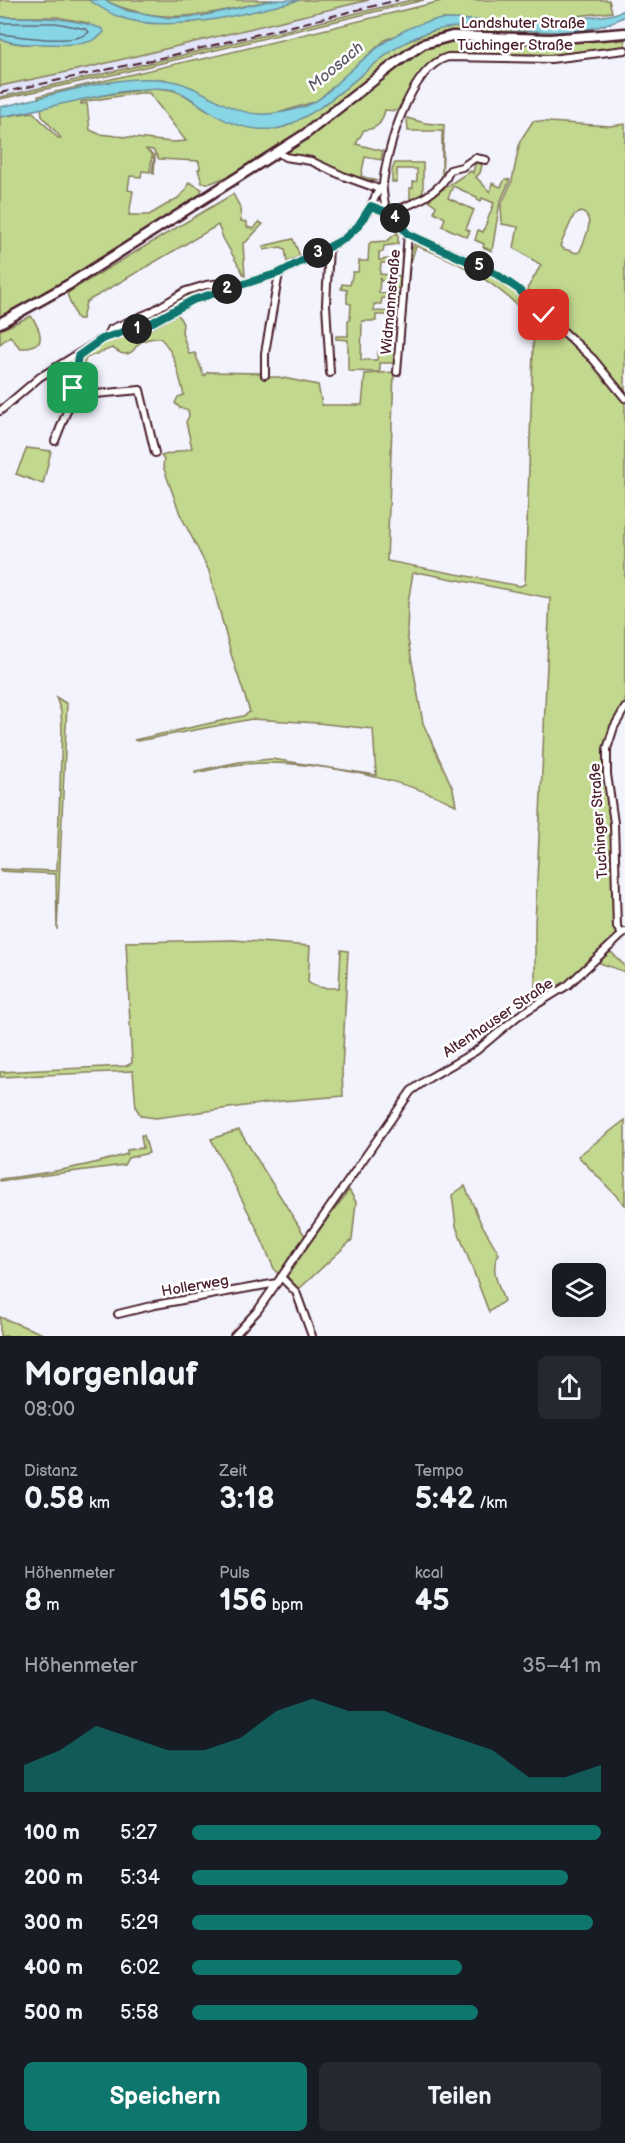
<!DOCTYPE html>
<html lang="de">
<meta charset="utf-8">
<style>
:root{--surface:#171b24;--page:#242831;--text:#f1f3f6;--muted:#9ea1a6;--accent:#0f766e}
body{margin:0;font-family:"Balsamiq Sans",sans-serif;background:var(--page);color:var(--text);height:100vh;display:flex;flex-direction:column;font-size:22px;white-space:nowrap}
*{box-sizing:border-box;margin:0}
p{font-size:20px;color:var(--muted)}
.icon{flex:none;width:33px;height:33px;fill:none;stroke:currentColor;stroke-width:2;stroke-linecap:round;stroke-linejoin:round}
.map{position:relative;height:1336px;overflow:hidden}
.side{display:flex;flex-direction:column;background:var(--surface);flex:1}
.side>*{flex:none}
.controls{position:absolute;left:552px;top:1263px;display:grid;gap:12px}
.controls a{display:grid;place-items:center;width:54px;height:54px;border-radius:9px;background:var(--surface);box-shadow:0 6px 24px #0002;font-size:30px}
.pin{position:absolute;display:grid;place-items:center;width:51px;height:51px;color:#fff;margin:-26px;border-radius:12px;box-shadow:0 3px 9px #0006}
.km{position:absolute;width:30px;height:30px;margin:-15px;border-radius:50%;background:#222;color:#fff;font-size:16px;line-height:30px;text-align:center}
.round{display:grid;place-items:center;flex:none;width:63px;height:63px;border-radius:9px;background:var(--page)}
.summary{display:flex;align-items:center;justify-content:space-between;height:102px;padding:0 24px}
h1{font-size:33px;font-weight:700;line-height:45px}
.metrics{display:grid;grid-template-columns:repeat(3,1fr);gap:9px;height:102px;padding:6px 24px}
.metrics div{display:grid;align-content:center}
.metrics b{font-size:30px;font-weight:700}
.metrics small{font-size:16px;font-weight:400}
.metrics p{font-size:16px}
.chart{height:168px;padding:12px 24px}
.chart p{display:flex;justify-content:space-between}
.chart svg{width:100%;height:108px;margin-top:6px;fill:var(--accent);opacity:.7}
.action{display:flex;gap:12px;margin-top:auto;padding:12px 24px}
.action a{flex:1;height:69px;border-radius:9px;background:var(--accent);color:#fff;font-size:24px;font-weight:700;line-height:69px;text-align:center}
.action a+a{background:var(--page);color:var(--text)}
ul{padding:0 24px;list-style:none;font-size:20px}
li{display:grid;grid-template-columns:96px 72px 1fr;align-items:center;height:45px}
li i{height:15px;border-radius:8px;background:var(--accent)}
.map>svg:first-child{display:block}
.built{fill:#e2e4fa}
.green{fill:#c1d88e;stroke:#867c5c;stroke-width:1.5;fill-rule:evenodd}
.water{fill:#87d6e5;stroke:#6f8d9b;stroke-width:1.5}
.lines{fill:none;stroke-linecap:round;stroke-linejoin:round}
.shore{stroke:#626875;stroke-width:1.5}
.minor-casing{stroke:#4a1f2b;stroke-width:10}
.secondary-casing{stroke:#4a1f2b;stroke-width:13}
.minor{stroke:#fff;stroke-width:6}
.secondary{stroke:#fff;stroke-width:8}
.rail{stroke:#4a1f2b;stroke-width:2;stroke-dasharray:9 4.5;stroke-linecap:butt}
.route-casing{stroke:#fff;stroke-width:12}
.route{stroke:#0f766e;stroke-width:8}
.labels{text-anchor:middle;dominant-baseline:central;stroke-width:5;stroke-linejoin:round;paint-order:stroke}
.street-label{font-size:15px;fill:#4a1f2b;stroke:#fff}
.water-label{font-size:16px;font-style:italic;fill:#5c5663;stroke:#fff}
</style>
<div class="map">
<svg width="625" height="1336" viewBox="0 0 625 1336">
<rect width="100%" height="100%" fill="#f2f3fd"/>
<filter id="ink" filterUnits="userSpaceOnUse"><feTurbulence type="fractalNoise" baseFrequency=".0167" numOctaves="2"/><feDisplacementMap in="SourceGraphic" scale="12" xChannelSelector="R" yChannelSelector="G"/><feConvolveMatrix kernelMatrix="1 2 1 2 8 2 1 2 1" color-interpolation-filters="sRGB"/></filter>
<g filter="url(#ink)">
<path class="built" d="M369 0H412L116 71 0 97V86L86 68Z"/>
<g class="green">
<path d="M0 0H89L119 17 135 21 189 23 300 0H369L86 68 0 86V39C37 52 55 39 88 23L57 17H0Z"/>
<path d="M104 0H273C212 13 164 29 104 0Z"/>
<path d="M412 0H424L116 74 0 99V97L116 71Z"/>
<path d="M446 0H609L612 12 532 21 501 22 443 19 431 21 385 40 317 101 275 114 257 115 242 113 164 79 124 81 95 85 38 100V96L197 59 199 60Z"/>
<path d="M447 27 544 30H608L558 34 459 31 429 37 408 48 314 124 283 144 276 147 229 176 211 183H202L198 169H200L199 161 159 159 153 150 145 149 155 156 154 174 152 173 154 158 152 156 150 172 142 171 141 177 130 176 128 190 133 191 129 215H149L178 198 185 191 189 182 202 189 199 197 45 294 0 318V117L33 112 58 138H61L42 116 41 107 105 95 157 88 172 90 183 94 209 111 285 127 327 103 395 47 426 33ZM139 93H149L186 141 172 142 99 134 90 130 87 103 81 104V102Z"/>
<path d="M616 38V41L625 40V48L560 55 448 53C422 59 410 90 397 111L385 110C382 123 378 129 364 130L356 144 383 151 381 160 365 157 361 176 377 181C350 181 331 163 306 157 298 155 290 158 285 151L425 47 451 39 546 43Z"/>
<path d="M407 118 425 123 444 125 442 180V131H408Z"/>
<path d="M533 121 610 126 625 124V704L607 740 613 825 615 935 613 940C596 956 571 984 549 993 545 994 539 993 535 993V924L550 598 422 573H413L408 603 407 634 423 723 453 789 456 805C399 777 307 759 244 764 228 765 211 770 195 773V771L239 762 272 759 376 775 373 729 317 723 252 719 138 741 134 740 243 716 250 712 231 654 209 571 180 514 163 466 164 460 161 456 192 448 186 422 189 416 188 410 180 408 175 403 178 397 184 395C179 376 175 351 160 338 154 338 145 339 140 343 134 347 134 354 125 354 119 354 117 350 112 348L86 358 81 372 80 388 76 386 82 356 86 352 104 341 153 326 178 314 183 324 182 332 189 354 195 353 204 376 208 372 260 373 261 377H278L318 385 322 405H362L365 374 394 372 387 561 520 586 525 584 534 322C502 287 461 261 416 246L410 265 401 364 408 260 415 242 494 276 522 296 538 312 539 299 527 289 541 265 514 248 518 227 502 224 501 205 512 181 520 141ZM581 212C597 217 584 241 580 251L577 253 564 249 560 246 574 215Z"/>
<path d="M477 162 482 165 480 173 476 177 490 192 492 183 501 187 505 179 510 180 500 202 492 251 483 247 484 244 475 240 478 230 483 232 494 203 482 198 481 201 477 199V197L453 186 448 198 474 210 466 229 470 231 467 237 442 226 445 218 434 212 436 206 427 199C442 191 455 180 471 171L473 173 475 164Z"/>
<path d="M395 163H423V194L410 200V188H413V182L417 181V169H397V182H392V170Z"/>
<path d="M233 194 240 207 241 221 247 222V227L254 229 259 222 263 224 246 242 243 243 245 277 223 238 218 225 86 302 82 319H78L76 317 67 294 75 288Z"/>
<path d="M398 232V244L384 246 383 252H379V260L397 258V263H381L380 274 401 276V289L395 288V280L381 281 380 278 379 293 400 295 399 308 394 307V299L382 298 381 304H374V311L399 312 398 325 392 324 391 315H376V321H362L361 360H377L378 352H395L394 363H380V372L348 371V340L336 339V336H348V320H350L351 304 347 303V290L341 289 342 284 350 285 353 272H358L359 261H368L369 244 371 242 387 241Z"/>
<path d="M293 239 300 256 287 262 285 249 281 247 264 250 263 246Z"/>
<path d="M221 285 226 286 181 302 166 312 142 324 114 332 116 329 162 309 189 291Z"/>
<path d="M31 316C36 323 43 334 39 343L26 348H20L10 336 0 344V330Z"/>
<path d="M27 448 51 451 43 484 16 474Z"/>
<path d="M56 697 67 704 57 930 56 874 0 871V869L57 871 62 730 61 712Z"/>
<path d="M234 940 310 946 308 982C316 989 329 988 339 988L341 950 348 951 342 1070 343 1096 282 1101 156 1118 141 1116 136 1108 133 1071 0 1077V1072L126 1066 132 1063 126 942Z"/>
<path d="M607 952 612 953 625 966V972L597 962Z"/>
<path d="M625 1120V1205L578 1156Z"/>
<path d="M239 1130 305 1236V1238L279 1274 275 1271 257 1229 211 1139Z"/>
<path d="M141 1135H144L149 1153 128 1158 124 1165 0 1181V1179C43 1174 86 1167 127 1154V1150L143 1148Z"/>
<path d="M465 1186 480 1221 499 1254C489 1268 499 1286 504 1301L489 1312 456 1226 452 1195Z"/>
<path d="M349 1190 356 1202 352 1240 298 1290 286 1275Z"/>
<path d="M0 1317 48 1336H0Z"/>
</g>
<g class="water">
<path d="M89 0H104L128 11 171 18 202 16 273 0H300C250 13 166 36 117 16 107 12 98 6 89 0Z"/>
<path d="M625 10V16C584 40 527 30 482 28 471 27 458 26 446 28 389 36 352 93 302 118 293 123 283 129 273 129 248 131 224 122 205 108 195 102 185 93 174 90 157 86 137 90 120 92 79 99 40 110 0 117V107C49 97 117 73 166 80 207 85 229 121 277 113 289 111 305 108 316 101 325 96 332 87 340 80 368 55 396 27 435 20 456 17 478 21 499 22 524 23 550 19 576 18 592 17 610 17 625 10Z"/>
<path d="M0 17C37 18 67 16 103 29L104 32C91 48 65 44 46 44 30 44 16 45 0 39Z"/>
</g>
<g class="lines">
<path class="shore" d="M0 23H56L86 29 89 32C75 46 19 36 0 34"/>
<g class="minor-casing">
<g id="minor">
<path d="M278 152 285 157 311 161 343 176 379 189"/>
<path d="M371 206 389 213 408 234 491 271 518 289 593 359 625 398"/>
<path d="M386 211C385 203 382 192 383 184 387 149 410 67 448 57L551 59 625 50"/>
<path d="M389 213C412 204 441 194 450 170L462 167 475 158 486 160"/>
<path d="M329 247 326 304 330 373"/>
<path d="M107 337 111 329 151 312 186 291 206 285 222 283"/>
<path d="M397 372 408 234"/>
<path d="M265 375V353L279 273"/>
<path d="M73 396 140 390 155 453"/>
<path d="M0 411 40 377 102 339 153 323 193 300 279 273 344 239 358 226 371 206 379 189 382 187"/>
<path d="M55 441 73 396 78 356"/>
<path d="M622 934 617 927 614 823 607 774V749L614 727 625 708"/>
<path d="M281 1277 296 1292 312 1336"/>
<path d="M118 1314 155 1305 277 1283"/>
<path d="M234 1336 258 1310 411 1091 429 1078 476 1051 518 1016 568 985 625 932"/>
</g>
</g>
<g class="secondary-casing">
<path id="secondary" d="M0 323 68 285 304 135 397 62 423 44 452 36 550 39 625 33"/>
</g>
<use href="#minor" class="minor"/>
<use href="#secondary" class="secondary"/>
<path class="rail" d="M0 93 165 57 398 0"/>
</g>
</g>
<g class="lines" filter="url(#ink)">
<g class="route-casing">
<path id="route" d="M73 388 78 356 102 339 153 322 193 300 279 273 344 239 358 226 371 206 389 213 408 234 496 274 518 289 544 315"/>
</g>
<use href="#route" class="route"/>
</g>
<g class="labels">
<g class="street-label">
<text x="523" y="23">Landshuter Straße</text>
<text x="515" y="45">Tuchinger Straße</text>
<text transform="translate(391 302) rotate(-85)">Widmannstraße</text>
<text transform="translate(599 821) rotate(-94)">Tuchinger Straße</text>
<text transform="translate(498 1018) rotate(-34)">Altenhauser Straße</text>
<text transform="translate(195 1286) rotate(-10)">Hollerweg</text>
</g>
<g class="water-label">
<text transform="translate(336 67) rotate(-40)">Moosach</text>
</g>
</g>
</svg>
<div class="controls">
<a><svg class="icon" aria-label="layers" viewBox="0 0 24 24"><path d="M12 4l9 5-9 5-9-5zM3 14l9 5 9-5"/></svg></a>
</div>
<div class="pin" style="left:73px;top:388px;background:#1e9e55"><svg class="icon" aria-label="arrive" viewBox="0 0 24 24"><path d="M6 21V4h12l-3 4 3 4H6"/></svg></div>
<div class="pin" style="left:544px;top:315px;background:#d93025"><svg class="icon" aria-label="check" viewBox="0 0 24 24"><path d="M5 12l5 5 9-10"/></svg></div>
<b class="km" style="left:137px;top:329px">1</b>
<b class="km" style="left:227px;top:289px">2</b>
<b class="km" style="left:318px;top:253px">3</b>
<b class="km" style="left:395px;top:218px">4</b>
<b class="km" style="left:479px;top:266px">5</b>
</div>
<section class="side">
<div class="summary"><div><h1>Morgenlauf</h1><p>08:00</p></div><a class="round"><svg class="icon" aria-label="share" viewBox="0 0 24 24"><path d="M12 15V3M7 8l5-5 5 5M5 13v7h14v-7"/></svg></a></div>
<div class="metrics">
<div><p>Distanz</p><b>0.58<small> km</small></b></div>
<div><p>Zeit</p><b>3:18</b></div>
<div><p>Tempo</p><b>5:42<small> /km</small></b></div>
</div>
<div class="metrics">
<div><p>Höhenmeter</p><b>8<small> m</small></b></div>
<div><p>Puls</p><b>156<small> bpm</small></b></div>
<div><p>kcal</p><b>45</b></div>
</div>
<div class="chart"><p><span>Höhenmeter</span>35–41 m</p>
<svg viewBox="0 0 160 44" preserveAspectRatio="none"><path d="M0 44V33L10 27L20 17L30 22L40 27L50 27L60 22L70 11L80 6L90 11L100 11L110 17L120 22L130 27L140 38L150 38L160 33V44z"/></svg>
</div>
<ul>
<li><b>100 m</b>5:27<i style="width:100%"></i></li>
<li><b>200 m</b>5:34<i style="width:92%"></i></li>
<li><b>300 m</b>5:29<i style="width:98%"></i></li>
<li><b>400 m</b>6:02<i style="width:66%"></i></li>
<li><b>500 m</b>5:58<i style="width:70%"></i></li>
</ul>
<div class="action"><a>Speichern</a><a>Teilen</a></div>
</section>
